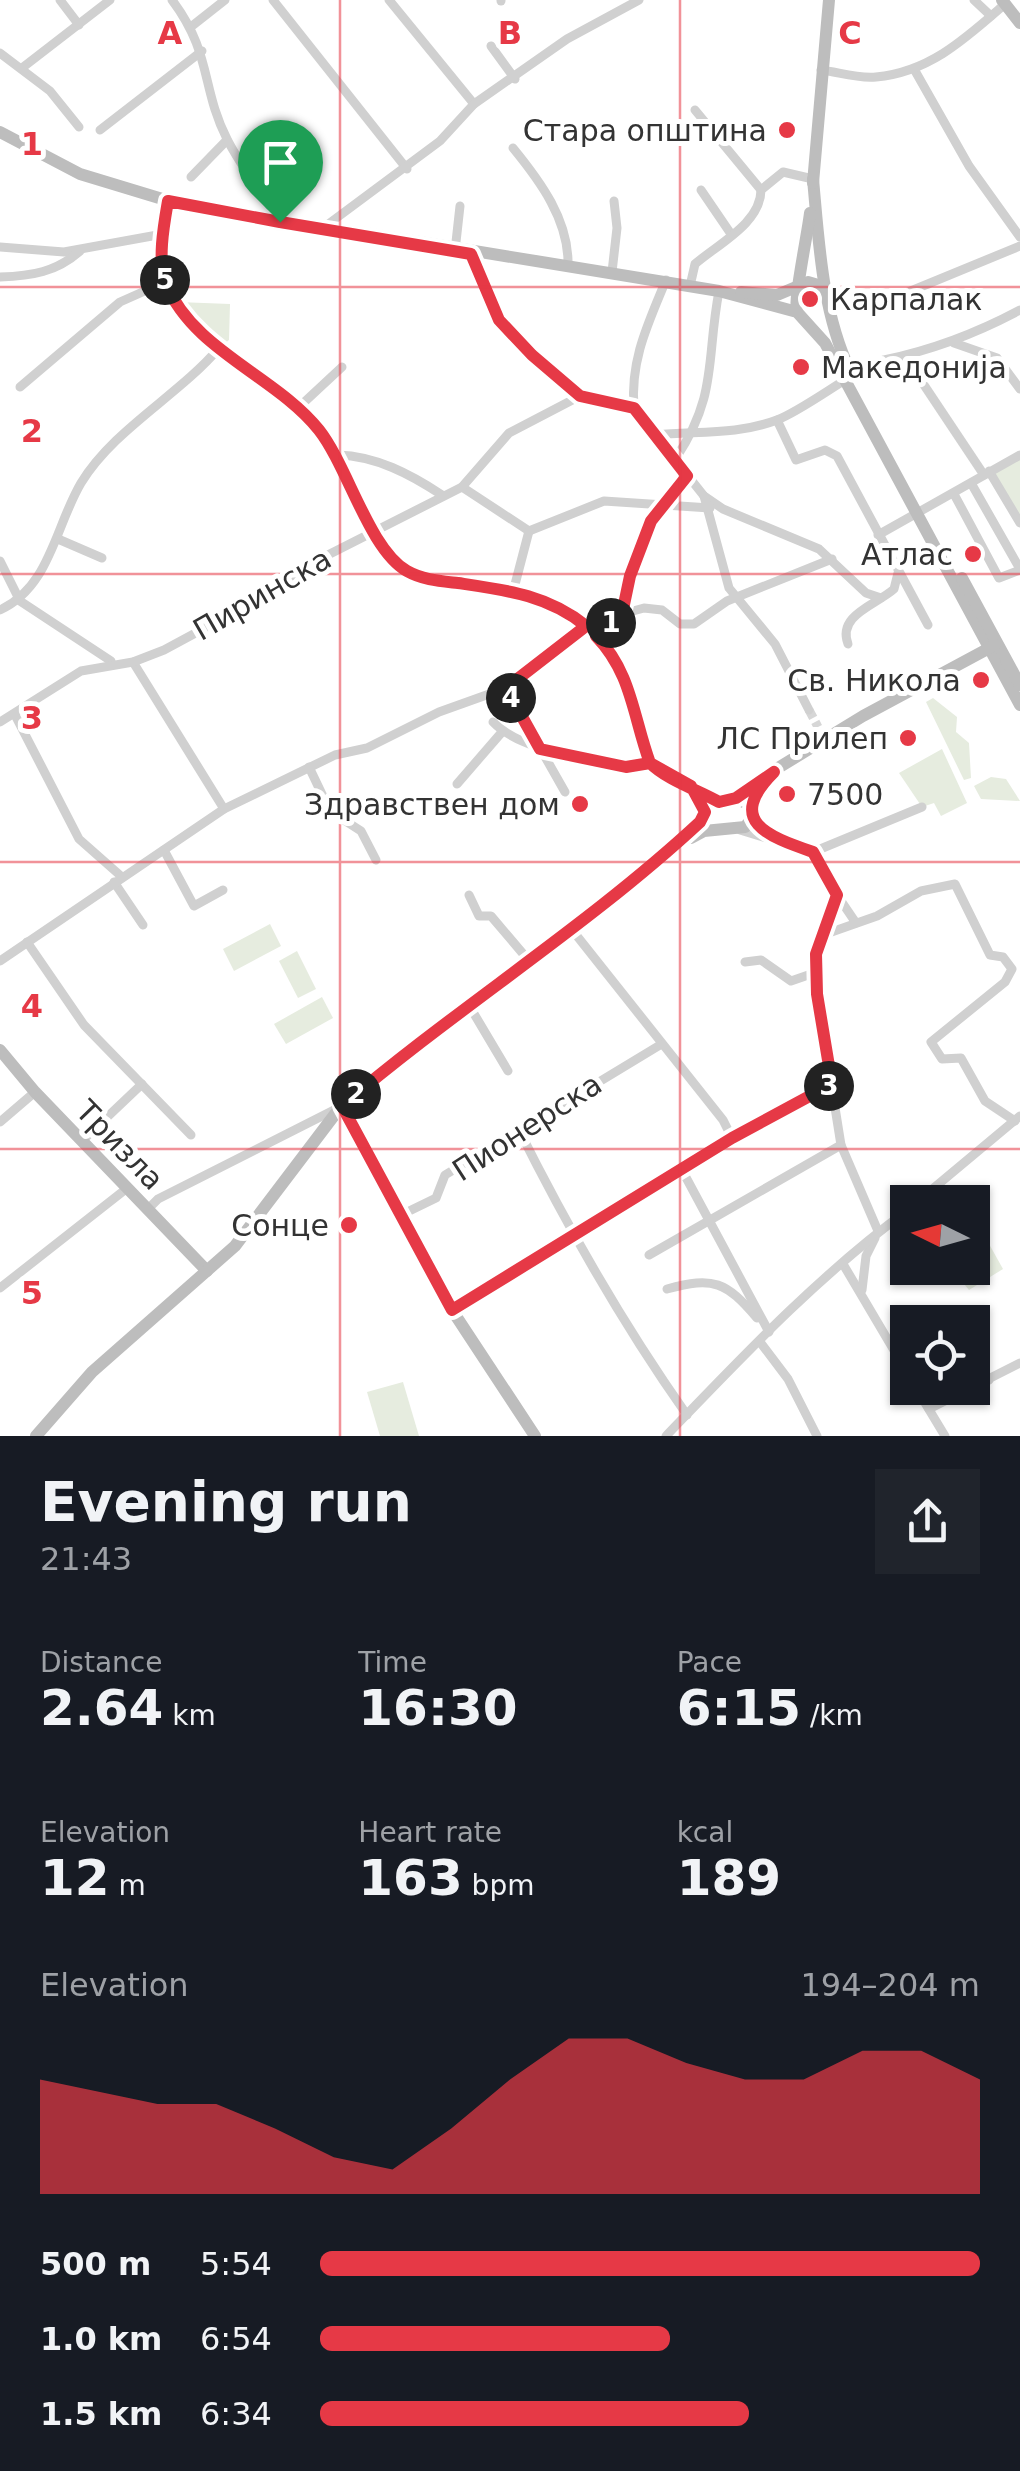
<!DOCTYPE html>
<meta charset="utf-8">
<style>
:root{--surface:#171b24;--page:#20242c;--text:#f1f3f6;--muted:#9ea1a6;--accent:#e63946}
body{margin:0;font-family:"DejaVu Sans",sans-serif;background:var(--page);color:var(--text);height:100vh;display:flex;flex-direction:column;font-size:38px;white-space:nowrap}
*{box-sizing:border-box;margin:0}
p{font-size:32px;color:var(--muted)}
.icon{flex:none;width:55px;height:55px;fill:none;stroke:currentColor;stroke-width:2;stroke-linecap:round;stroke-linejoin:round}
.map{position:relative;height:1436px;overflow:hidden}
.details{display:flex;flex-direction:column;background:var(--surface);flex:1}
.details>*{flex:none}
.needle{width:65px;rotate:275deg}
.fabs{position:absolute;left:890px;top:1185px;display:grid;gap:20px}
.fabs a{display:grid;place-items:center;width:100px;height:100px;border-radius:0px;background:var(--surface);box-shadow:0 2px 8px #0004;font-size:50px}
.pin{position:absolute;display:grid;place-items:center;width:85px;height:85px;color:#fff;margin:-102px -42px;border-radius:50% 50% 50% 0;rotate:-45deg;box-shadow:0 0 10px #0007}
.pin .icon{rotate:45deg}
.km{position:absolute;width:50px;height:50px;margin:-25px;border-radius:50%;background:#222;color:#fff;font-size:28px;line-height:50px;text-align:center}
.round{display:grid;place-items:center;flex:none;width:105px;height:105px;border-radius:0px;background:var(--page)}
.head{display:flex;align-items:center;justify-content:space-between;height:170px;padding:0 40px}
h1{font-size:55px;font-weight:800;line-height:75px}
.figures{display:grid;grid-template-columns:repeat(3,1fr);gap:15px;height:170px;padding:10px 40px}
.figures div{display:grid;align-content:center}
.figures b{font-size:50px;font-weight:800}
.figures small{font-size:28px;font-weight:400}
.figures p{font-size:28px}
.chart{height:280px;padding:20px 40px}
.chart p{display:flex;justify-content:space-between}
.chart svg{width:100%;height:180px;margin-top:10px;fill:var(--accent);opacity:.7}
ul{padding:0 40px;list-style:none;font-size:32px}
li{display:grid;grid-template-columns:160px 120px 1fr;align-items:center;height:75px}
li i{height:25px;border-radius:12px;background:var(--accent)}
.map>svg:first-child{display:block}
.green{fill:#e6ecdf}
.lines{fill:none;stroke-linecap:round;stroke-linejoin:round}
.street-tunnel{stroke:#d6d6d6;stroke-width:9;stroke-dasharray:9 4.5;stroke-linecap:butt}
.street{stroke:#d0d0d0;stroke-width:9}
.secondary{stroke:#bdbdbd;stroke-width:12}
.route-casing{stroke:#fff;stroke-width:20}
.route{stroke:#e63946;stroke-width:12}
.grid{fill:none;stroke:#e63946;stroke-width:2.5;stroke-opacity:0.55}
.poi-dot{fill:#e63946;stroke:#fff;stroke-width:4}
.labels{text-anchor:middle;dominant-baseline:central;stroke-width:10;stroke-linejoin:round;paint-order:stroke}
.poi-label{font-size:30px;fill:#333;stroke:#fff;text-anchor:end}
.street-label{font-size:30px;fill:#333;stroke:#fff}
.grid-label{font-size:32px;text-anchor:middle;font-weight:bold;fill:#e63946;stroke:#fff;stroke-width:10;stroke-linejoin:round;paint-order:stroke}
</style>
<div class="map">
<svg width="1020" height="1436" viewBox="0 0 1020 1436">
<rect width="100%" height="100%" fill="#fff"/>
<g class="green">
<path d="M178 302 230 304 229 340 219 348Z"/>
<path d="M1020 455V520L989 471Z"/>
<path d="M933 698 957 717 956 732 969 743 971 778 964 780 926 702Z"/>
<path d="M942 749 967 803 941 816 934 803 922 807 899 773Z"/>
<path d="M991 777 1006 779 1020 801 981 799 974 786Z"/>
<path d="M270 924 281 946 234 971 223 949Z"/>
<path d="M297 951 316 989 298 998 279 961Z"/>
<path d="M322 997 333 1018 286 1044 274 1024Z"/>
<path d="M979 1226 1003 1269 969 1290 951 1268H972L973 1230Z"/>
<path d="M403 1382 419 1436H380L367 1392Z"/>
</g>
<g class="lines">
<path class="street-tunnel" d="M809 710 818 727"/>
<g class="street">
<path d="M60 0 79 25"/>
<path d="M172 0C212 53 201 88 227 139 241 167 262 193 279 220"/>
<path d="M273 0 407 169"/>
<path d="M389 0 474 104"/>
<path d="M501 0V1"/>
<path d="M974 0 991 16"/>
<path d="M192 26 225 0"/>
<path d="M491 46 515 79"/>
<path d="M0 53 50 91 79 127"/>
<path d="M22 68 110 0"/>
<path d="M914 69 969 166 1020 237"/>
<path d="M821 70C838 72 858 79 876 77 930 72 966 38 1005 4"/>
<path d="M695 110 761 190"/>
<path d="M100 130 202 51"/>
<path d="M513 148C540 181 569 220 568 265"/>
<path d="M191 177 227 140"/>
<path d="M701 190 731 234"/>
<path d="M323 228 440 141 474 104 567 39 639 0"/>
<path d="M0 247 64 252 163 234"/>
<path d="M455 251 460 206"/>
<path d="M471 254 499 320 580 396 634 408 704 496 723 509 819 549 866 593 881 598"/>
<path d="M612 272 617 228 614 201"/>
<path d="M0 277C32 276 56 272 80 251"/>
<path d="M690 286 695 264C718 244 761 223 761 190L783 172 813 179"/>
<path d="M901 295 1020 246"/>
<path d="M954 343 997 358 1020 389"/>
<path d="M906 358 984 475"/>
<path d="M20 387 120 302 165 282"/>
<path d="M299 407 342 367"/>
<path d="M634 408C630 360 648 324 666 280"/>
<path d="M777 420 796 460 825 450 837 456 928 625"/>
<path d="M656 435C698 431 737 435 777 420 808 408 859 366 884 360 933 350 975 334 1020 310"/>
<path d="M338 455C376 456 410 474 442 495"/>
<path d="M676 458C718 395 706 359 719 291"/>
<path d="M989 471 1020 523"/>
<path d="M971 483 1020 569"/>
<path d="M462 487 529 531"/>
<path d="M954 494 999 578 1020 570"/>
<path d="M704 496 729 588 775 644 809 710"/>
<path d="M529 531 604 501 710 508"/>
<path d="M878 535 1020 455"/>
<path d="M58 539 102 558"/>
<path d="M0 561 20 601 111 661"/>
<path d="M513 592 529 531"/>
<path d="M0 610C50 587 55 527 81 483 114 429 178 396 219 348"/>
<path d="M622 614 644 608 662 610 680 624H694L727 601 832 559"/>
<path d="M596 636 622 614 630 576 651 521 687 476"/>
<path d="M848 644C837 615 876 605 894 589L898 573"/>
<path d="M133 662 224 809"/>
<path d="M506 688 565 792"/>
<path d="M15 715 79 839 122 877"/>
<path d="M0 722 81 671 133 662 164 650 275 590 314 562 462 487 509 433 580 396"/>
<path d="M493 722C520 751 612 771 650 763"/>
<path d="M309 767 330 811 361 831 376 860"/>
<path d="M457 784 502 732"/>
<path d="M740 830 813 852 922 807"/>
<path d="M164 850 194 906 223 890"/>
<path d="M813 852 837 895 816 954 817 995 841 1145 878 1231"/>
<path d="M114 882 143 925"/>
<path d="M469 895 479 916H491L530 962"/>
<path d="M837 895 856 923"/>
<path d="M573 931 723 1120 732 1138"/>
<path d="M823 935 877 916 921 891 955 884 990 955 1003 957 1012 969 1005 982 931 1042 942 1059 961 1058 985 1101 1015 1121"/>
<path d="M27 942 84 1025 191 1135"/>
<path d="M0 961 224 809 335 755 367 748 439 712 506 688 586 626"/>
<path d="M745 962 761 960 791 981 817 972"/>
<path d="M470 1007 508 1071"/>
<path d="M0 1122 35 1092"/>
<path d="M518 1128C568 1228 622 1323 687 1415"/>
<path d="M82 1141 142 1084"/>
<path d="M682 1170 769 1332"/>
<path d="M917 1202 1020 1116"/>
<path d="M147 1210 158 1199 336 1109"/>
<path d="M401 1215 436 1198 445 1175 660 1045"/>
<path d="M649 1255 841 1145"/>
<path d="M843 1264 908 1374"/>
<path d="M0 1288 126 1189"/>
<path d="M667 1289C714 1276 726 1282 757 1318"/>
<path d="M862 1290 866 1256 875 1238"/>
<path d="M452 1310 732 1138 833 1084"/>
<path d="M760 1342 788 1379 817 1436"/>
<path d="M972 1351 989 1380"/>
<path d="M916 1388 945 1436"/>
<path d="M929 1409 1020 1363"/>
<path d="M666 1436C742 1357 819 1275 908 1210"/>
</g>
<g class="secondary">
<path d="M1002 0 1020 23"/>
<path d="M0 132 80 174 169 201 719 291 797 312 825 343 1020 705"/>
<path d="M813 179C819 244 822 311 850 371"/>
<path d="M813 183 829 0"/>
<path d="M169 201C164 224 157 261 166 283 190 347 277 378 318 428 349 466 366 545 405 569 429 585 464 584 493 589 558 599 613 629 633 697 640 719 642 742 650 763L719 801"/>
<path d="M741 292 777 295 808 282 825 287"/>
<path d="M797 312C793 302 808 232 810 213"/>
<path d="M962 578 1020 685"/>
<path d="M736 798 742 790 863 716 995 645"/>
<path d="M691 838 704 831 745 827C758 815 750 795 765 781"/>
<path d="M0 1050 35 1092 207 1271"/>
<path d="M342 1105 452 1310 535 1436"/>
<path d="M36 1436 92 1372 235 1246 342 1105 425 1038 573 931 691 831 711 806 736 798 751 806"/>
</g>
</g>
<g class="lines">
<g class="route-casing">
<path id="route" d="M280 222 471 254 499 320 532 355 580 396 634 408 687 476 651 521 630 576 622 614 596 636C632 673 633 717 650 763L691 786 705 812 700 822C588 926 458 1007 342 1106L452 1310 732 1138 832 1084 817 994 816 954 837 895 813 852C767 836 725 821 774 772L736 798 719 802C698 790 667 780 650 763L626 767 540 749 506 688 586 626C548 595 506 590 458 583 440 581 423 580 407 571 369 549 348 467 319 430 276 376 194 351 166 284 157 261 164 224 168 201L280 222"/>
</g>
<use href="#route" class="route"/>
</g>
<path class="grid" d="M340 0V1436M680 0V1436M0 287H1020M0 574H1020M0 862H1020M0 1149H1020"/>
<g class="poi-dot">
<circle cx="787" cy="130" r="10"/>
<circle cx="810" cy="299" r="10"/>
<circle cx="801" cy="367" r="10"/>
<circle cx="973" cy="554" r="10"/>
<circle cx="981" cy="680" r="10"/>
<circle cx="908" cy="738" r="10"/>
<circle cx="787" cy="794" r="10"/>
<circle cx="580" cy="804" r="10"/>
<circle cx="349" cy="1225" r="10"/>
</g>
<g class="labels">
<g class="poi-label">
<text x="767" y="130">Стара општина</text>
<text x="830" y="299" text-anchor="start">Карпалак</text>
<text x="821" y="367" text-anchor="start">Македонија</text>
<text x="953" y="554">Атлас</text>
<text x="961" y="680">Св. Никола</text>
<text x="888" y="738">ЛС Прилеп</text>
<text x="807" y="794" text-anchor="start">7500</text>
<text x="560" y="804">Здравствен дом</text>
<text x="329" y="1225">Сонце</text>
</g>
<g class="street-label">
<text transform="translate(262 594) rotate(-30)">Пиринска</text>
<text transform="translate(527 1127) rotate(-33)">Пионерска</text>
<text transform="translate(120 1145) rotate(46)">Тризла</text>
</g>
</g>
<g class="grid-label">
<text x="170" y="44">A</text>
<text x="510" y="44">B</text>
<text x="850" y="44">C</text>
<text x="32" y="155">1</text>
<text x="32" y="442">2</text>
<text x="32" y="729">3</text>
<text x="32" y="1017">4</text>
<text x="32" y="1304">5</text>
</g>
</svg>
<div class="fabs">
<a><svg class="needle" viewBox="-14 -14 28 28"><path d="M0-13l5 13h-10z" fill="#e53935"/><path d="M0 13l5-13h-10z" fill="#9ea1a6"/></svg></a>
<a><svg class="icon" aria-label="locate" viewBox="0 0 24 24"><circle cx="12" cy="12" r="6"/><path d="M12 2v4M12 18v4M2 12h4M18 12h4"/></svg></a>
</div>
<div class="pin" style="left:280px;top:222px;background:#1e9e55"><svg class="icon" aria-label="arrive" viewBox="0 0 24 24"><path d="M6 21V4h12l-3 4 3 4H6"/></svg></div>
<b class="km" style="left:611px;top:623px">1</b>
<b class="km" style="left:356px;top:1094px">2</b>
<b class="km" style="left:829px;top:1086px">3</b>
<b class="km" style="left:511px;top:698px">4</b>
<b class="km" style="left:165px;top:280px">5</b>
</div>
<section class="details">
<div class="head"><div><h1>Evening run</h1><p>21:43</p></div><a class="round"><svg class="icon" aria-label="share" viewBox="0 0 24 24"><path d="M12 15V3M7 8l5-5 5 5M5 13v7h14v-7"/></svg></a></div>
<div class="figures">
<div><p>Distance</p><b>2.64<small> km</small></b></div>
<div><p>Time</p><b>16:30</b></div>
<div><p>Pace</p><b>6:15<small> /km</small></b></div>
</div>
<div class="figures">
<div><p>Elevation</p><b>12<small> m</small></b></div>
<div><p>Heart rate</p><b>163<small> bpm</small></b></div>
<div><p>kcal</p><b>189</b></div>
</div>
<div class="chart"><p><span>Elevation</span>194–204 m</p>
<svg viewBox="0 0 160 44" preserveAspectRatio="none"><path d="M0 44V16L10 19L20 22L30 22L40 28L50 35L60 38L70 28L80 16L90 6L100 6L110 12L120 16L130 16L140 9L150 9L160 16V44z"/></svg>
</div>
<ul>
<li><b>500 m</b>5:54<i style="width:100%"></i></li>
<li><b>1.0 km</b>6:54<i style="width:53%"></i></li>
<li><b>1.5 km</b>6:34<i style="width:65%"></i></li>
</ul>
</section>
